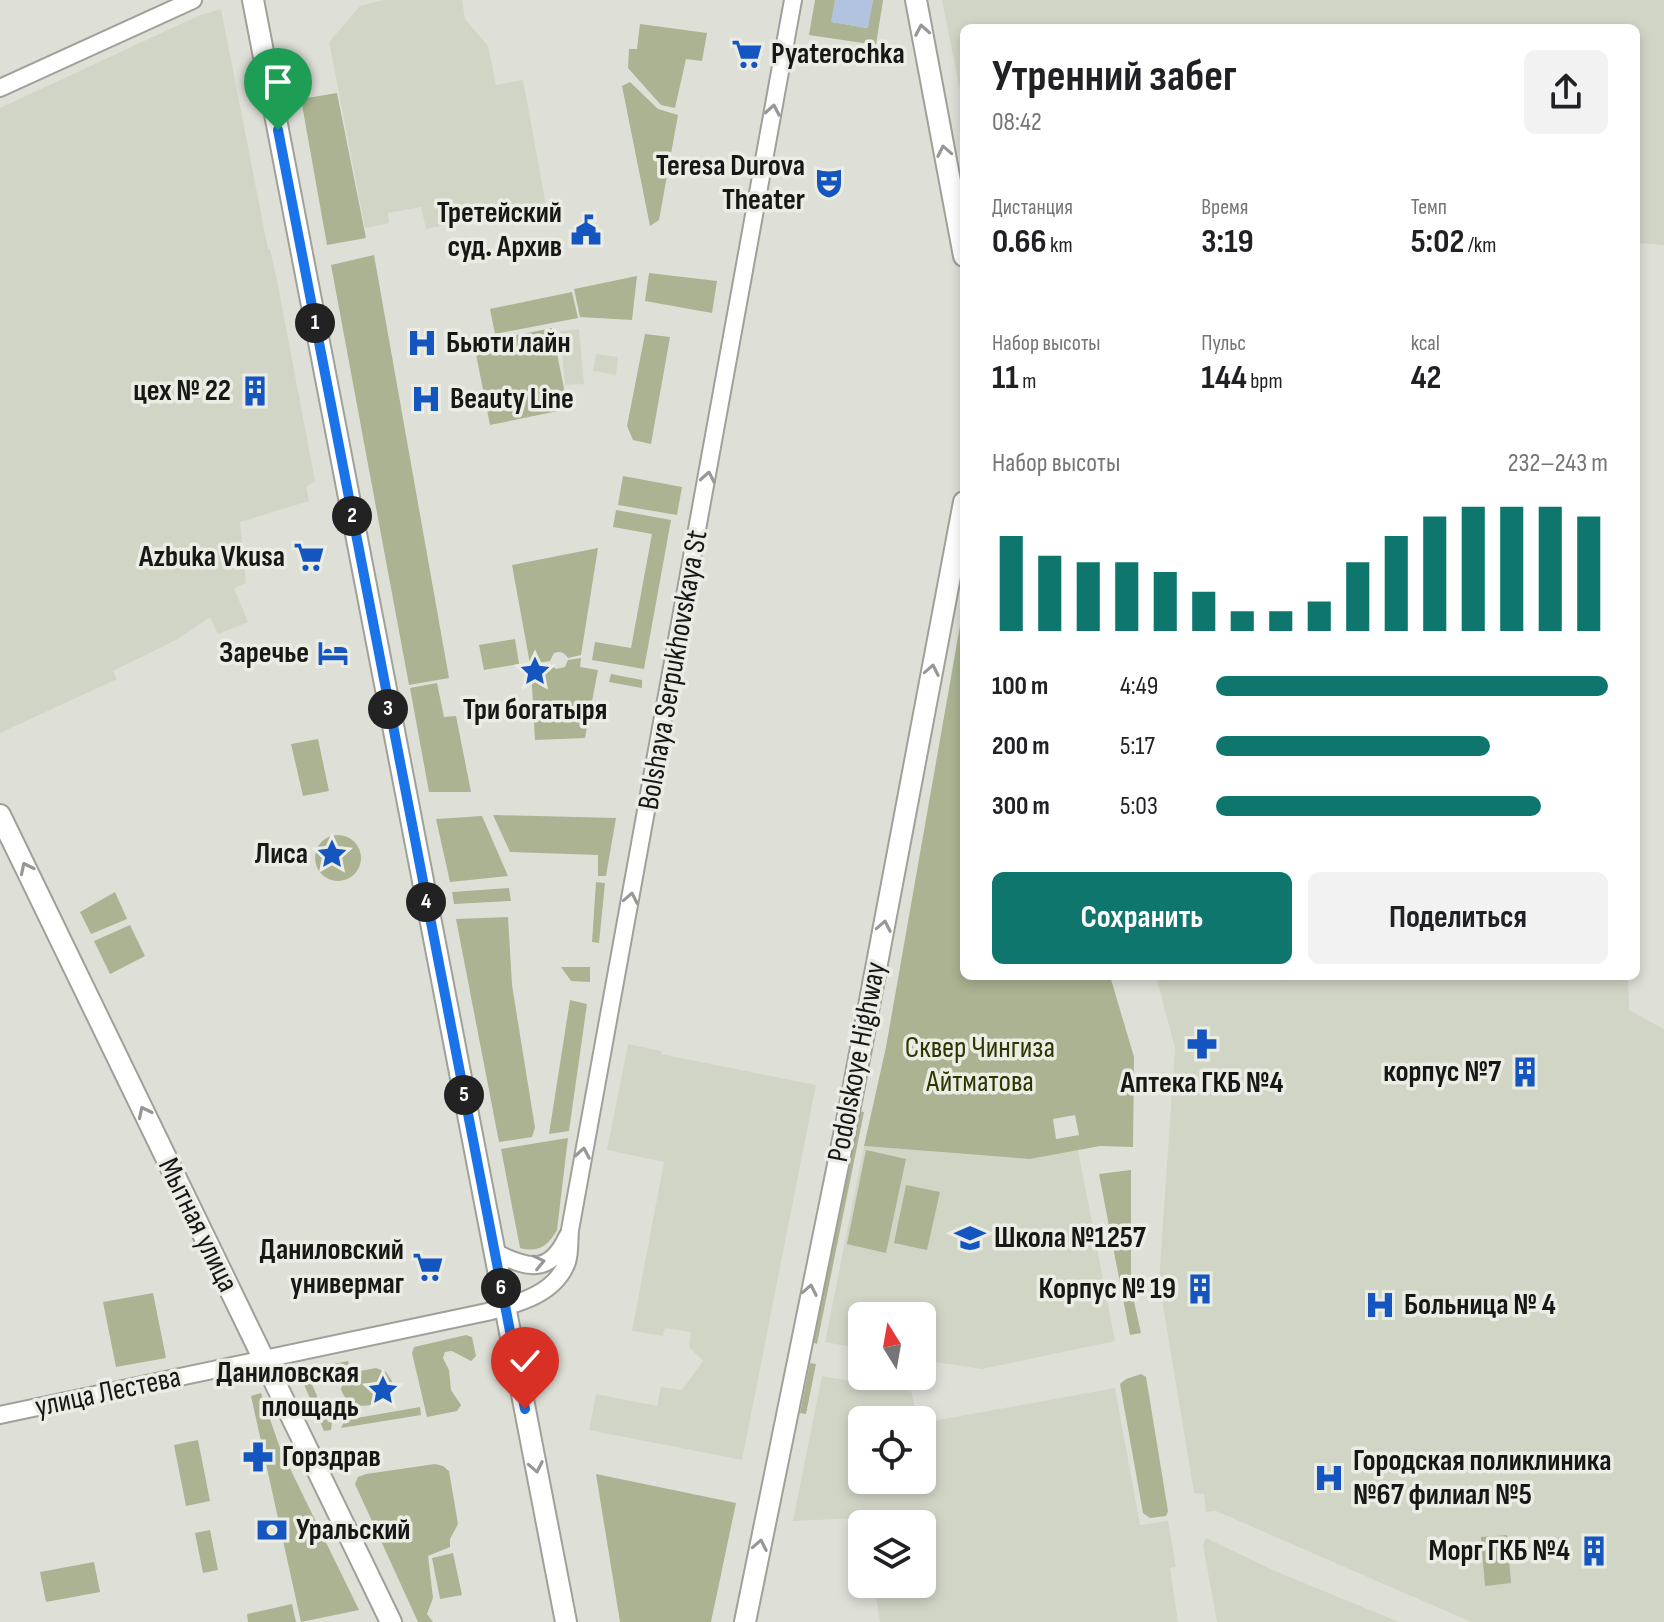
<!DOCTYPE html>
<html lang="ru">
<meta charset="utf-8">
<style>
:root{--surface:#fff;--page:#f2f2f2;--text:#202124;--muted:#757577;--accent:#0f766e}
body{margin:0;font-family:"Sofia Sans Condensed",sans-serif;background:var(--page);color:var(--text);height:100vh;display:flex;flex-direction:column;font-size:30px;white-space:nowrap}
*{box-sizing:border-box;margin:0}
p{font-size:26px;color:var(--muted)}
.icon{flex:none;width:44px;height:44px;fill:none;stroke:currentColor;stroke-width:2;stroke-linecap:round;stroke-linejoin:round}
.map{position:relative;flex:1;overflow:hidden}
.sheet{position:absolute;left:960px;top:24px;width:680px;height:956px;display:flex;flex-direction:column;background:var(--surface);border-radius:12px;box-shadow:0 4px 12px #0003}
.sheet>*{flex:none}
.needle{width:52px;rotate:349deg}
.buttons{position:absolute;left:848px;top:1302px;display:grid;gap:16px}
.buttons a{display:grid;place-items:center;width:88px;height:88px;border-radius:12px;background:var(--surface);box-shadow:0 4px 12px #0003;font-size:40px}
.pin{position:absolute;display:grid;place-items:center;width:68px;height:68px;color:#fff;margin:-82px -34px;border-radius:50% 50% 50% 0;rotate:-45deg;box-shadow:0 0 8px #0007}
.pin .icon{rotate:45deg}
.km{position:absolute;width:40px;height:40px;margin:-20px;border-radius:50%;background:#222;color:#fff;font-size:22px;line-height:40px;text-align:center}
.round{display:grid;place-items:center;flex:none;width:84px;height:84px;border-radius:12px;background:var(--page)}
.overview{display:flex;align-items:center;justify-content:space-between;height:136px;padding:0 32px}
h1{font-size:44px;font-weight:700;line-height:60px}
.figures{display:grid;grid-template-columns:repeat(3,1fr);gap:12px;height:136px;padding:8px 32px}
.figures div{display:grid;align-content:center}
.figures b{font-size:34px;font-weight:700}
.figures small{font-size:22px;font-weight:400}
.figures p{font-size:22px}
.chart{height:224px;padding:16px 32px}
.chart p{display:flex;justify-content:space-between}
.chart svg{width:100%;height:144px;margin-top:8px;stroke:var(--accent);stroke-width:6}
.button{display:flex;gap:16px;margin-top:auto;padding:16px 32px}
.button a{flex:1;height:92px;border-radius:12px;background:var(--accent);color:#fff;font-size:32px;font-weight:700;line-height:92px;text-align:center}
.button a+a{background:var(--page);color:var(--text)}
ul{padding:0 32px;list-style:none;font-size:26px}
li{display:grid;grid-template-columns:128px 96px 1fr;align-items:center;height:60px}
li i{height:20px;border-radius:10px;background:var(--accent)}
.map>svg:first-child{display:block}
.built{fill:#d1d5c6}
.green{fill:#abb393;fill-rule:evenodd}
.water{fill:#b2c3e0}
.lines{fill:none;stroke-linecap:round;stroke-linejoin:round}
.minor-casing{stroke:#9fa199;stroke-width:20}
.major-casing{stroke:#9fa199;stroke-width:24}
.minor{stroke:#fff;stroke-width:16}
.major{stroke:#fff;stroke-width:20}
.oneway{stroke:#979796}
.route-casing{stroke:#fff;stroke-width:16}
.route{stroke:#1a73e8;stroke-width:10}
.labels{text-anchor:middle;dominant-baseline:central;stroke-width:7;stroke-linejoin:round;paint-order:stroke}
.poi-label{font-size:30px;font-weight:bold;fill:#171815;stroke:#ebede5;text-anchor:end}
.street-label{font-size:30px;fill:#171815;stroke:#ebede5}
.park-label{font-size:30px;fill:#2e3600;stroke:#ebede5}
</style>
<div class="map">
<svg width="1664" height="1622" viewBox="0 0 1664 1622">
<rect width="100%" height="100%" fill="#dee0d8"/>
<g class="built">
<path d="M382 0H462L465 19 488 46 496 85 523 80 546 205 426 229 421 207 388 213 389 223 365 228 329 42 360 6Z"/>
<path d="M942 0H1664V245L1636 243V28H964V111Z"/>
<path d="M221 9 268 249H270L277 280 315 481 306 487 309 501 240 522 246 583 234 588 248 622 218 634 210 617 176 640 113 671 117 679 0 733V108L198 16Z"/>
<path d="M579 329 584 384 565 385 560 331Z"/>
<path d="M596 354 618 357 616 375 593 371Z"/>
<path d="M1156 976H1628L1629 1010 1664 1029V1622H1471L1216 1511 1206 1512 1204 1494 1194 1493 1159 1281 1175 1048Z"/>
<path d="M628 1044 661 1051V1054L816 1085 742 1460 589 1430 596 1394 657 1406 661 1387 682 1390 703 1361 689 1347 691 1332 665 1328 663 1336 632 1331 664 1162 607 1150Z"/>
<path d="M864 1146 1030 1159 1078 1150 1115 1341 982 1369 922 1360V1316H862V1349L825 1342Z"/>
<path d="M822 1376 911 1391 918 1420H862V1480H922V1423L1115 1388 1140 1525 1168 1521 1176 1567 1170 1568 1178 1622H880L874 1584H922V1524H864L862 1518 793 1521Z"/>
<path d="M1206 1538 1275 1571 1399 1622H1217L1203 1545Z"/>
</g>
<g class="green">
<path d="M815 0H835L832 22 867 28 873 0H883L876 45 809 35Z"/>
<path d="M640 24 707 33 702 61 686 59 675 108 661 105 628 68 629 49H637Z"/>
<path d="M630 82 658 109 678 115 659 220 650 226 622 86Z"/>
<path d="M337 93 366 238 327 245 301 99Z"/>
<path d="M374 255 449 678 409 685 331 265Z"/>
<path d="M649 273 717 281 712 313 645 301Z"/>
<path d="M637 276 632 320 580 317 574 289Z"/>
<path d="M572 292 578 318 495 334 490 309Z"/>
<path d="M552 328 568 409 490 425 474 344Z"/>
<path d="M645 334 670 337 651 444 633 440 627 426Z"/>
<path d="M623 476 682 487 677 515 618 505Z"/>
<path d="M616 510 671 520 644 669 592 660 595 642 631 648 652 534 613 527Z"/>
<path d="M598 548 581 655 568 658C564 652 560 651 554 653L550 661 530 664 512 565Z"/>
<path d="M964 603V976H1110L1134 1057 1133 1147 1100 1146 1030 1159 864 1146 886 1047ZM1075 1115 1079 1135 1056 1139 1053 1119Z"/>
<path d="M515 639 519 664 484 670 479 645Z"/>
<path d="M581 658 580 667 598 670 585 738 535 740 531 668 550 664 556 669 565 667 568 660Z"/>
<path d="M611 674 642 680V688L609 682Z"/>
<path d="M437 683 444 717 456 716 471 792H429L410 688Z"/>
<path d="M318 739 329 791 303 796 291 744Z"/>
<path d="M493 815 616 818 606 876H598V855L510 852Z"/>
<path d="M482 816 508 876 450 882 436 819Z"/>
<circle cx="338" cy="858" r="23"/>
<path d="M596 882 605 883 599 943 592 942Z"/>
<path d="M509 888 511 901 454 904 452 892Z"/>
<path d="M115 892 127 919 91 934 80 912Z"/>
<path d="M508 917 512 985 535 1128 532 1137 499 1142 456 919Z"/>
<path d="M130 925 145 956 110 974 94 941Z"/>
<path d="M561 967H590V982L571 981Z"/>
<path d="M570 1000 587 1004 569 1131 549 1134Z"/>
<path d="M859 1111 864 1112 817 1344 812 1342Z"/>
<path d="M568 1138 557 1230C548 1246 538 1253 520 1248L501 1149Z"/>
<path d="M866 1150 906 1159 886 1253 847 1244Z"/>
<path d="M1131 1170V1288L1141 1333 1130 1335 1099 1174Z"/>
<path d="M906 1185 940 1192 927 1250 894 1243Z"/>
<path d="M153 1293 166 1358 116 1367 103 1302Z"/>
<path d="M466 1335 472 1337 476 1356 471 1361 452 1351 445 1352 443 1358 449 1370 451 1390 461 1405 457 1411 427 1417 412 1353 414 1347Z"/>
<path d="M348 1361 349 1365 308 1375 328 1422H332L331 1430 324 1431 300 1375 305 1370Z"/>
<path d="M810 1363 816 1364 806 1414 800 1413Z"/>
<path d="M376 1368 386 1372 392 1381 389 1396C374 1409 347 1411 341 1389L345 1377 355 1372Z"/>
<path d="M1141 1374 1146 1377 1168 1511 1166 1516 1150 1518 1143 1513 1120 1384 1126 1379Z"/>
<path d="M261 1393 280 1448 359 1610 301 1622 251 1396Z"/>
<path d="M420 1407 421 1415 341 1428 345 1420Z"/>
<path d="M198 1440 210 1501 186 1506 174 1445Z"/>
<path d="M435 1464 443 1466 449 1471 458 1524 450 1539V1547L428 1556 433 1598 427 1614 433 1622H418L355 1484 358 1477 366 1474Z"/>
<path d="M596 1474 736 1503 711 1622H620Z"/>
<path d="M210 1530 218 1570 203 1573 195 1533Z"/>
<path d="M1507 1535 1511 1583 1485 1586 1481 1537Z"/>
<path d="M453 1553 462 1595 440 1599 432 1558Z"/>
<path d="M94 1562 100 1592 46 1602 40 1572Z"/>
<path d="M292 1604 296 1622H248L247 1614Z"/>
</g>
<path class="water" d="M835 0H873L868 28 831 22Z"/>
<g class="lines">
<g class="minor-casing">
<g id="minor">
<path d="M0 88 193 0"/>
<path d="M494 1252C527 1268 549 1276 567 1237"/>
<path d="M0 1415 487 1312C516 1304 555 1295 567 1262 570 1253 569 1240 570 1230L793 0"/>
</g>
</g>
<g class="major-casing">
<g id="major">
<path d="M253 0 566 1622"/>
<path d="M916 0 964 256"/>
<path d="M0 815 391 1622"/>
<path d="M745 1622 852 1096 964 502"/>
</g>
</g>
<use href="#minor" class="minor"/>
<use href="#major" class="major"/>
</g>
<defs><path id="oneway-chevron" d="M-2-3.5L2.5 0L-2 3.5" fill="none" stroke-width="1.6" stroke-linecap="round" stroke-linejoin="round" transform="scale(2)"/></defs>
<g class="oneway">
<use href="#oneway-chevron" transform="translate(922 30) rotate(-100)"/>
<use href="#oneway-chevron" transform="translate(773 110) rotate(-80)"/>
<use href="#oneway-chevron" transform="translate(944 151) rotate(-101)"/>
<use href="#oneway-chevron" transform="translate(708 477) rotate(-80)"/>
<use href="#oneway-chevron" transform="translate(932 670) rotate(-79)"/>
<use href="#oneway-chevron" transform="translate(26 868) rotate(-116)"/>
<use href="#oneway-chevron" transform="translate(631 898) rotate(-79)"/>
<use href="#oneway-chevron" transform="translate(884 926) rotate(-79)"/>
<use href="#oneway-chevron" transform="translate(144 1112) rotate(-116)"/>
<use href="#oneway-chevron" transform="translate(583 1153) rotate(-80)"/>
<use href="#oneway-chevron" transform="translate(539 1262) rotate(-13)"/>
<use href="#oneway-chevron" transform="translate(810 1290) rotate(-79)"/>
<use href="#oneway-chevron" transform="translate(536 1467) rotate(79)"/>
<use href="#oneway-chevron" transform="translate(760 1545) rotate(-79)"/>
</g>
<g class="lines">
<g class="route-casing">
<path id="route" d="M278 130 525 1409"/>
</g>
<use href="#route" class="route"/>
</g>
<defs>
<g id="supermarket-bare" transform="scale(2.4)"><path d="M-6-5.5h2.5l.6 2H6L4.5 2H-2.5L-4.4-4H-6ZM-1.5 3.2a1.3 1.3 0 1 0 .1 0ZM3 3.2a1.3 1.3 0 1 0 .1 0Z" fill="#1555c0" stroke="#ebede5" stroke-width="2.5" paint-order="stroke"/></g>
<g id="theatre-bare" transform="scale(2.4)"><path d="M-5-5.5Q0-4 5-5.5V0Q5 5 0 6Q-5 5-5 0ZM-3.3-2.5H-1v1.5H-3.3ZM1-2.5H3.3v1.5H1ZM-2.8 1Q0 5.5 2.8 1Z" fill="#1555c0" stroke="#ebede5" stroke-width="2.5" paint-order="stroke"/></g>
<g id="civic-bare" transform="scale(2.4)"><path d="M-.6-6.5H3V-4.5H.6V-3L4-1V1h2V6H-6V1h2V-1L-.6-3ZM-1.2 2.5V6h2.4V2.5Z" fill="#1555c0" stroke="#ebede5" stroke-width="2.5" paint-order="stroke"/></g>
<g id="hospital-bare" transform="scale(2.4)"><path d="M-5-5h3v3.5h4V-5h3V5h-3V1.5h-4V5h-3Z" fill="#1555c0" stroke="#ebede5" stroke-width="2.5" paint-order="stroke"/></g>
<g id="building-bare" transform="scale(2.4)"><path d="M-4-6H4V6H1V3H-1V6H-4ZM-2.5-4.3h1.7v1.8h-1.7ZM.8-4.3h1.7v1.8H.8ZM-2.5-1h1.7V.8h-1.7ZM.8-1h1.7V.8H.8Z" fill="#1555c0" stroke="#ebede5" stroke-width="2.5" paint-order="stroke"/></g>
<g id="hotel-bare" transform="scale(2.4)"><path d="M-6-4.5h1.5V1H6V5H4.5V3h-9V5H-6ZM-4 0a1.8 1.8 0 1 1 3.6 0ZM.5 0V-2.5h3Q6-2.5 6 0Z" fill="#1555c0" stroke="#ebede5" stroke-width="2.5" paint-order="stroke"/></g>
<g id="sight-bare" transform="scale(2.4)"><path d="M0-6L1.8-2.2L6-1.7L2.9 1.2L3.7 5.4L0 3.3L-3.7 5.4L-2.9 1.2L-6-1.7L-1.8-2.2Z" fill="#1555c0" stroke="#ebede5" stroke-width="2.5" paint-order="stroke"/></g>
<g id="pharmacy-bare" transform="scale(2.4)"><path d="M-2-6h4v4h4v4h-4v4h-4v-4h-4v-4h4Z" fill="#1555c0" stroke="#ebede5" stroke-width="2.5" paint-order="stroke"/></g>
<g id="school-bare" transform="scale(2.4)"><path d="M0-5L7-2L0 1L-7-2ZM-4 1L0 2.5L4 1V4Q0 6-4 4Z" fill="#1555c0" stroke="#ebede5" stroke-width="2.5" paint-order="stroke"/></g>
<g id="bank-bare" transform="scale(2.4)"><path d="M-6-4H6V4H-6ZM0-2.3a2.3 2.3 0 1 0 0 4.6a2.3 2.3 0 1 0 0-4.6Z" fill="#1555c0" stroke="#ebede5" stroke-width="2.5" paint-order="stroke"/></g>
</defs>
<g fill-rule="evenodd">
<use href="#supermarket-bare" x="747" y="54"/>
<use href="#theatre-bare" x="829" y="183"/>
<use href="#civic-bare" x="586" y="230"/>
<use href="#hospital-bare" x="422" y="343"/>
<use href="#building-bare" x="255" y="391"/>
<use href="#hospital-bare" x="426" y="399"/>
<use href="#supermarket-bare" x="309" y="557"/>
<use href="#hotel-bare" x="333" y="653"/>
<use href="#sight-bare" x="535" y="671"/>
<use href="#sight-bare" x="332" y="854"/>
<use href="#pharmacy-bare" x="1202" y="1044"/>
<use href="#building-bare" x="1525" y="1072"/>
<use href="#school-bare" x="970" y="1238"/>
<use href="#supermarket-bare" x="428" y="1267"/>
<use href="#building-bare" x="1200" y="1289"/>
<use href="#hospital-bare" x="1380" y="1305"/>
<use href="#sight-bare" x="383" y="1390"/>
<use href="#pharmacy-bare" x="258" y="1457"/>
<use href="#hospital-bare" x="1329" y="1478"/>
<use href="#bank-bare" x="272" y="1530"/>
<use href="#building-bare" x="1594" y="1551"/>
</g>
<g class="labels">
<g class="poi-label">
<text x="771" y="54" text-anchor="start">Pyaterochka</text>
<text x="805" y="166">Teresa Durova<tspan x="805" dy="34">Theater</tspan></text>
<text x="562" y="213">Третейский<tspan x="562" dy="34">суд. Архив</tspan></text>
<text x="446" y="343" text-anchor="start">Бьюти лайн</text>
<text x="231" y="391">цех № 22</text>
<text x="450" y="399" text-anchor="start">Beauty Line</text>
<text x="285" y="557">Azbuka Vkusa</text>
<text x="309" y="653">Заречье</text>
<text x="535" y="710" text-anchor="middle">Три богатыря</text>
<text x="308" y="854">Лиса</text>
<text x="1501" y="1072">корпус №7</text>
<text x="1202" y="1083" text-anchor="middle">Аптека ГКБ №4</text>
<text x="994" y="1238" text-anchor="start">Школа №1257</text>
<text x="404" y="1250">Даниловский<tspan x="404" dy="34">универмаг</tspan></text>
<text x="1176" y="1289">Корпус № 19</text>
<text x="1404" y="1305" text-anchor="start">Больница № 4</text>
<text x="359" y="1373">Даниловская<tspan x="359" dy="34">площадь</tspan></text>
<text x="282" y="1457" text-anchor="start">Горздрав</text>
<text x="1353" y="1461" text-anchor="start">Городская поликлиника<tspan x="1353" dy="34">№67 филиал №5</tspan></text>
<text x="296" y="1530" text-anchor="start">Уральский</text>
<text x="1570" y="1551">Морг ГКБ №4</text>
</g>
<g class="street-label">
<text transform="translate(673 670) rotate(-80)">Bolshaya Serpukhovskaya St</text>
<text transform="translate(857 1062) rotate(-79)">Podolskoye Highway</text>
<text transform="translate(198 1225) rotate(64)">Мытная улица</text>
<text transform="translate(108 1392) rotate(-12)">улица Лестева</text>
</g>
<g class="park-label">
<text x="980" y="1048">Сквер Чингиза<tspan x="980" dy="34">Айтматова</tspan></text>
</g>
</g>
</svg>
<div class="buttons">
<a><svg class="needle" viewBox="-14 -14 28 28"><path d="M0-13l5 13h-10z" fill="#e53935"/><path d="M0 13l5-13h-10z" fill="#757577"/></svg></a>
<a><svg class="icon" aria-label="locate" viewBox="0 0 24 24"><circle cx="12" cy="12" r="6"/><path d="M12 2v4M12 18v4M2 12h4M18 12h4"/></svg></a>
<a><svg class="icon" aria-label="layers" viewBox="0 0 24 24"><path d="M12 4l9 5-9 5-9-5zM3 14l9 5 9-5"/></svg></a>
</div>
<div class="pin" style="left:278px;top:130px;background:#1e9e55"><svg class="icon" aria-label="arrive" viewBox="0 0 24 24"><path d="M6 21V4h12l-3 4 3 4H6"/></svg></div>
<div class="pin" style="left:525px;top:1409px;background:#d93025"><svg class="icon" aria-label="check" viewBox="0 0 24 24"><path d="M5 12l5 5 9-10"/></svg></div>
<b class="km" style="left:315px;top:323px">1</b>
<b class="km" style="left:352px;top:516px">2</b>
<b class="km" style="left:388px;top:709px">3</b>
<b class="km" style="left:426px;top:902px">4</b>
<b class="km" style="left:464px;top:1095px">5</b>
<b class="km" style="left:501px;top:1288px">6</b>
<section class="sheet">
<div class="overview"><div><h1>Утренний забег</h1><p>08:42</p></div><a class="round"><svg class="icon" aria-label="share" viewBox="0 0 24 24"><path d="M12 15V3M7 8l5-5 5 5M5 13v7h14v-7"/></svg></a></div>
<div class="figures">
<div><p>Дистанция</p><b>0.66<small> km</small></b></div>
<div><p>Время</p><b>3:19</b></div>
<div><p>Темп</p><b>5:02<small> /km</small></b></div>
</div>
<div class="figures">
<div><p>Набор высоты</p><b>11<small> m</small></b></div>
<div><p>Пульс</p><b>144<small> bpm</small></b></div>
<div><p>kcal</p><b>42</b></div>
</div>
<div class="chart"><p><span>Набор высоты</span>232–243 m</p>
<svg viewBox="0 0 160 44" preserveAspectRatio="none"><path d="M5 44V15M15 44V21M25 44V23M35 44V23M45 44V26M55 44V32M65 44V38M75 44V38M85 44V35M95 44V23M105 44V15M115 44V9M125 44V6M135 44V6M145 44V6M155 44V9"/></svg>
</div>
<ul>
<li><b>100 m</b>4:49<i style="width:100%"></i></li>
<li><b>200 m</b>5:17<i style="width:70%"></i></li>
<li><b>300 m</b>5:03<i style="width:83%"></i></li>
</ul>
<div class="button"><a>Сохранить</a><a>Поделиться</a></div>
</section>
</div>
